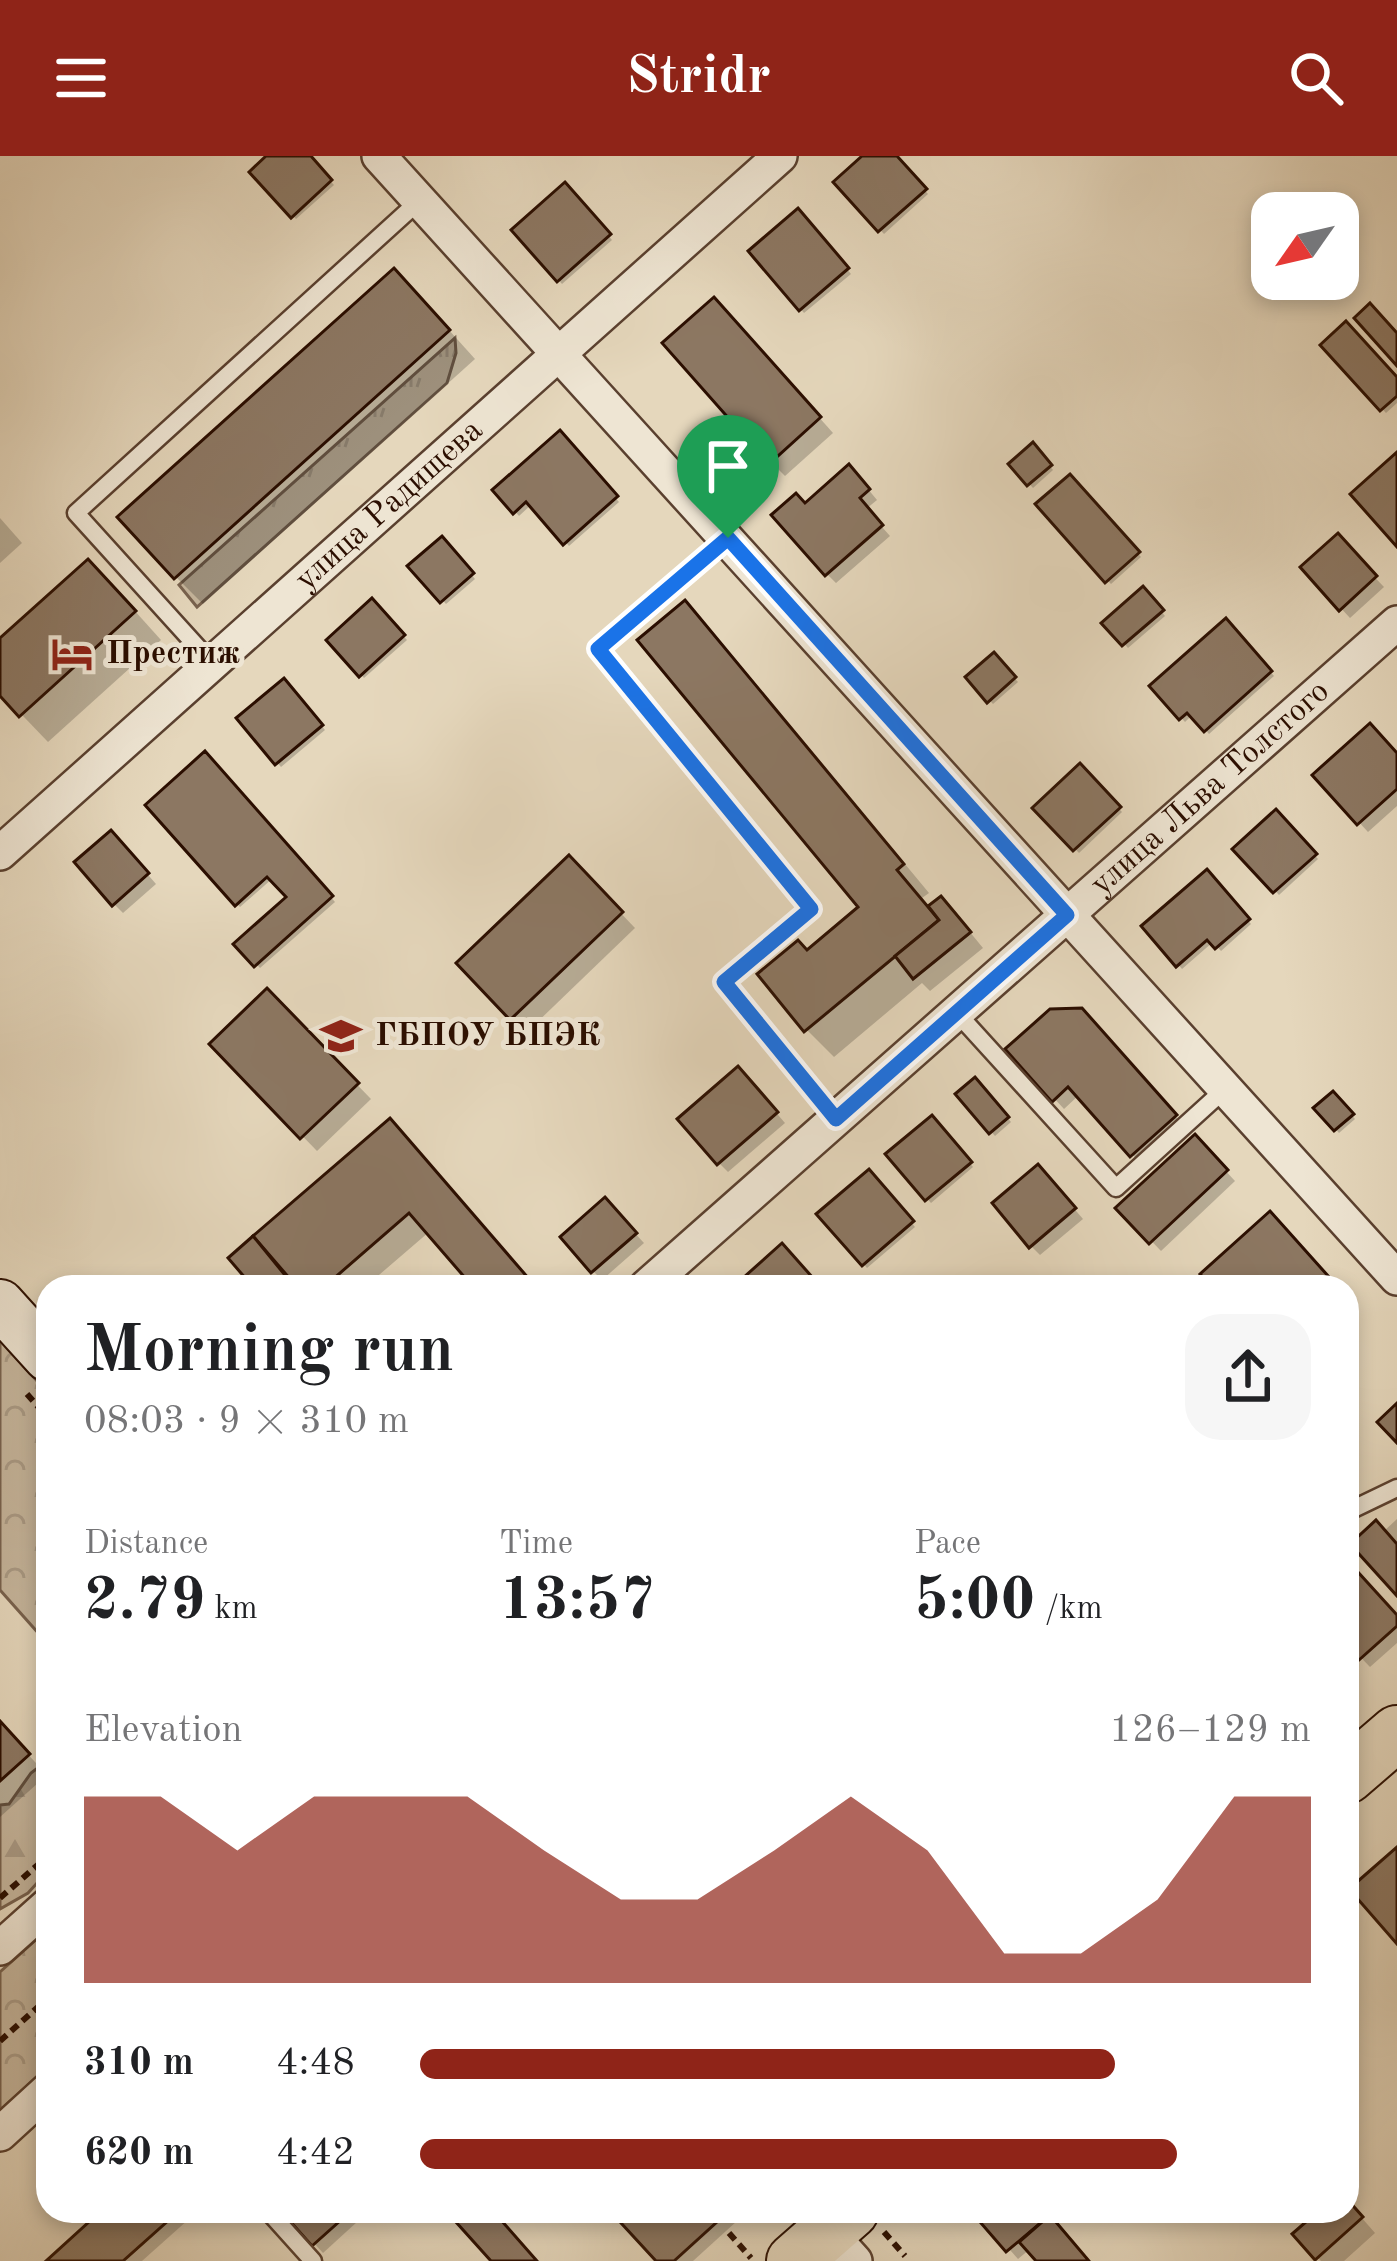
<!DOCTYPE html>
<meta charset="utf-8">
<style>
:root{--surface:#fff;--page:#f6f6f6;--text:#202124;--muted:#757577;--accent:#8f2418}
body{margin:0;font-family:"Old Standard TT",serif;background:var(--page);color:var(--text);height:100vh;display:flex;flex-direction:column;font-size:45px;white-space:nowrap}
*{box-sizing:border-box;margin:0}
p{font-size:39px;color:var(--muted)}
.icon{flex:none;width:66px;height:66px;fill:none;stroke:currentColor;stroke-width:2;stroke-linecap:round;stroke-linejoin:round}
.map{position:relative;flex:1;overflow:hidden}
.side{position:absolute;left:36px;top:1119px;width:1323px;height:948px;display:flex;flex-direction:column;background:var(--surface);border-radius:36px;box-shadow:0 6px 18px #0003}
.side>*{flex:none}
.needle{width:78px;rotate:236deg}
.tools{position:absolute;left:1251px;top:36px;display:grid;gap:24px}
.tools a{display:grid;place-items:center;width:108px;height:108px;border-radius:24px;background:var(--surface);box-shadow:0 6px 18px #0003;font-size:60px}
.pin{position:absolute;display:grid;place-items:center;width:102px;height:102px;color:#fff;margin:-123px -51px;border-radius:50% 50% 50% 0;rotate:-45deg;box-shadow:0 0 12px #0007}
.pin .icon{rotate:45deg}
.round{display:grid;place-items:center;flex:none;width:126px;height:126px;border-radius:36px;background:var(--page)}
.head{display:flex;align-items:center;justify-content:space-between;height:204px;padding:0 48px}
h1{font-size:66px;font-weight:700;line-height:90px}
.metrics{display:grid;grid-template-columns:repeat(3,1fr);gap:18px;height:204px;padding:12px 48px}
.metrics div{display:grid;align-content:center}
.metrics b{font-size:60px;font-weight:700}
.metrics small{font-size:33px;font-weight:400}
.metrics p{font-size:33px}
.chart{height:336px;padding:24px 48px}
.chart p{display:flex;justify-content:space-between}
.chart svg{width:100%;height:216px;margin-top:12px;fill:var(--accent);opacity:.7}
ul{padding:0 48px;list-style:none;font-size:39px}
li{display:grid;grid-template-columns:192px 144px 1fr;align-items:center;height:90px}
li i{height:30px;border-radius:15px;background:var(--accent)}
header{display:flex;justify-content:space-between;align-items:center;height:156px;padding:0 48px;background:var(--accent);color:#fff;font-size:54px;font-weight:700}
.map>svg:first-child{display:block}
.grass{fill:url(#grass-tufts);stroke:#78624e;stroke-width:3}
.forest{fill:url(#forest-firs);stroke:#78624e;stroke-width:3}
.park{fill:url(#park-crowns);stroke:#78624e;stroke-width:3}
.shadow{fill:#0003}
.building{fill:#8c7762;stroke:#2b0e00;stroke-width:3}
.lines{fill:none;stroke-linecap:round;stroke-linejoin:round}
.lane-casing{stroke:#5a402f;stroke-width:21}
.street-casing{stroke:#5a402f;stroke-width:38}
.secondary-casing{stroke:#2b0e00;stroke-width:52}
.primary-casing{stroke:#2b0e00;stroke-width:58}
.path{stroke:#2b0e00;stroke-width:6;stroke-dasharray:9 6;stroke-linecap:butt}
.lane{stroke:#eee5d3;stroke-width:16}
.street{stroke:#eee5d3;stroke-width:33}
.secondary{stroke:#eee5d3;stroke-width:48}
.primary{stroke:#e5d7bc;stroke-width:54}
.route-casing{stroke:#fff;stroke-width:24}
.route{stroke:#1a73e8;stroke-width:15}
.labels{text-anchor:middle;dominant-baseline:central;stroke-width:10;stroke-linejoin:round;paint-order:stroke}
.street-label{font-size:33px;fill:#2b0e00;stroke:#eee5d3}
.poi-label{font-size:33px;font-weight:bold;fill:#2b0e00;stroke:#eee5d3;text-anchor:start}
</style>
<header><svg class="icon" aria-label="menu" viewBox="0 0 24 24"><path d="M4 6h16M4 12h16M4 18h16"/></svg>Stridr<svg class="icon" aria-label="search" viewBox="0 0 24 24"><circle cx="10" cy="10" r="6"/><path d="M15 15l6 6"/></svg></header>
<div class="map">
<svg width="1397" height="2105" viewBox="0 0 1397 2105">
<defs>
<pattern id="grass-tufts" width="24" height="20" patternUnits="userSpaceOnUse" patternTransform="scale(3)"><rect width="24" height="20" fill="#c5b59c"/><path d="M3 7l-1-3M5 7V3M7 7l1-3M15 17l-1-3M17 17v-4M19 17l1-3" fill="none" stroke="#a99a85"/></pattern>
<pattern id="forest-firs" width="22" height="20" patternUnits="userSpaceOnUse" patternTransform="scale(3)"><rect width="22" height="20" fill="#c5b59c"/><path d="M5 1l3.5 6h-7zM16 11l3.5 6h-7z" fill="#a99a85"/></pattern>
<pattern id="park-crowns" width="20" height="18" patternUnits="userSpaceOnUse" patternTransform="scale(3)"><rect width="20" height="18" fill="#c5b59c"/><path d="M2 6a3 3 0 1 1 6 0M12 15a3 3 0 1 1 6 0" fill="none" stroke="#a99a85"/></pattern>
</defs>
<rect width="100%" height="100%" fill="#e5d7bc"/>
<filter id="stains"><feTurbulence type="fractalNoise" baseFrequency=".00167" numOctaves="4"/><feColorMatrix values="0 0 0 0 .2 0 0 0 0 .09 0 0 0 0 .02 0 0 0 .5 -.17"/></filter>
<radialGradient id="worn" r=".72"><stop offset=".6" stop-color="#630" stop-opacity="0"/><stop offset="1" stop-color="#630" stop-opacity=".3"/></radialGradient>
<path class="grass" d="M455 182 456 197 447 227 197 451 179 429Z"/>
<path class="forest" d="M48 1604V1715L28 1737 0 1753V1649L9 1648 31 1617Z"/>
<g class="park">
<path d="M0 1184 48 1237V1488L0 1434Z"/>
<path d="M48 1773V1911L0 1954V1816Z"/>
</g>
<g class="shadow">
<path d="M270 0H307L334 29 296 63 253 16Z"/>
<path d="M866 0H894L928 38 884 78 837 26Z"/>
<path d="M565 30 612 84 562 128 515 75Z"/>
<path d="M798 56 851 118 804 157 752 95Z"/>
<path d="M421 143 475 203 203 448 176 421Z"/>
<path d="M728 159 833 277 785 320 771 306Z"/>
<path d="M1324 189 1397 225V247L1386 257Z"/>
<path d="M559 278 619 346 569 390 532 348 519 360 496 334Z"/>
<path d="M1033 290 1053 314 1033 332 1012 308Z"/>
<path d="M858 321 877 344 866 353 890 380 836 427 827 418 805 351Z"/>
<path d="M1070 322 1141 401 1111 428 1040 349Z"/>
<path d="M0 362 22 387 0 407Z"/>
<path d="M1337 382 1384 431 1350 462 1304 412Z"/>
<path d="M442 384 475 423 446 448 412 411Z"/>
<path d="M116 434 161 484 48 586 0 536V487Z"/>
<path d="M1143 434 1165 460 1128 492 1106 467Z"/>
<path d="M372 447 407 484 364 522 331 484Z"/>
<path d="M685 448 712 475 929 737 922 742 931 752 955 758 983 792 930 835 922 827 834 901 807 874V797L862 751Z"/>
<path d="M1225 466 1274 520 1209 578 1192 559 1185 566 1154 530Z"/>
<path d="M994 500 1018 526 993 548 969 522Z"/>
<path d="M284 526 325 574 281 611 240 563Z"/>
<path d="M205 600 335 746 260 812 238 788 290 742 273 722 240 751 149 649Z"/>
<path d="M1397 600V650L1368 676 1316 619Z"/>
<path d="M1080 611 1122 656 1079 697 1036 652Z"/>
<path d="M1276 657 1318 703 1279 739 1237 693Z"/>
<path d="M120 687 156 728 123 757 114 748Z"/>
<path d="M569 703 635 772 527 876 460 807Z"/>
<path d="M1207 717 1251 768 1221 795 1213 786 1182 813 1146 771Z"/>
<path d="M267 836 371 943 317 995 213 888Z"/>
<path d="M1091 865 1184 970 1141 1008 1079 939 1064 953 1009 893Z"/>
<path d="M747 923 785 967 728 1016 719 1007Z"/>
<path d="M975 925 1011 966 995 980 959 939Z"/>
<path d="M1333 939 1355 963 1339 977 1317 952Z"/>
<path d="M932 963 973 1011 931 1047 889 999Z"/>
<path d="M389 966 535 1131H477L429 1076 365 1131H257L232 1102Z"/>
<path d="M1195 982 1235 1025 1161 1095 1120 1052Z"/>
<path d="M869 1017 915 1071 867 1112 821 1058Z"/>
<path d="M1047 1021 1083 1063 1040 1099 1031 1090Z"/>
<path d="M605 1045 644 1087 602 1124 593 1115Z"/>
<path d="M1397 1363V1436L1383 1376Z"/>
<path d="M1347 1407 1397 1463V1487L1370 1511 1347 1487Z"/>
<path d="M0 1568 47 1619 0 1661Z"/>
<path d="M1347 2045 1375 2077 1344 2105H1321L1297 2078 1318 2060 1314 2055H1347Z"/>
<path d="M105 2055H198L142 2105H50Z"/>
<path d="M285 2055H369L323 2097Z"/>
<path d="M615 2055H748L693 2105H661Z"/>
<path d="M984 2055H1044L1087 2105H1040L1030 2093 1018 2103 979 2059Z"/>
</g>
<g class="building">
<path d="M266 0H311L332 24 291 62 249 16Z"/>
<path d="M862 0H897L927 33 878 76 833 26Z"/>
<path d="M565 26 611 78 557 126 511 74Z"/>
<path d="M798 52 849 112 799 155 748 95Z"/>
<path d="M394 112 450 174 174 423 117 361Z"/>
<path d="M714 141 821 261 769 308 662 187Z"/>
<path d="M1370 147 1397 177V210L1354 162Z"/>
<path d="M1346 165 1397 221V240L1380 255 1320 189Z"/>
<path d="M560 274 618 340 563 389 526 346 513 358 492 334Z"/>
<path d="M1033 286 1052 309 1027 330 1008 308Z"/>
<path d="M1397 296V391L1350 338Z"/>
<path d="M849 308 870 333 860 342 883 369 825 420 771 359 796 337 805 347Z"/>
<path d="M1070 318 1140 396 1105 427 1035 348Z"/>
<path d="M1338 377 1377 420 1339 455 1300 411Z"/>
<path d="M442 380 474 417 440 447 407 410Z"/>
<path d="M88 403 136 455 19 561 0 540V482Z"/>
<path d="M1143 430 1164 454 1122 490 1101 467Z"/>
<path d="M372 442 405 479 359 521 326 484Z"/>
<path d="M685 444 904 708 897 714 939 764 804 876 757 818 798 784 807 794 858 751 637 484Z"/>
<path d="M1226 462 1272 515 1204 576 1187 557 1179 564 1149 530Z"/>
<path d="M994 496 1016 521 987 547 965 521Z"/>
<path d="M284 522 323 569 275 609 236 562Z"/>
<path d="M1370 567 1397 597V633L1357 669 1312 619Z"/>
<path d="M205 595 333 740 254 811 233 788 286 741 267 721 235 750 145 649Z"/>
<path d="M1080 607 1121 651 1073 695 1032 652Z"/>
<path d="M1276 653 1317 698 1273 737 1232 693Z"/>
<path d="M111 674 149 717 112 750 74 706Z"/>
<path d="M569 699 623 756 510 864 456 807Z"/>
<path d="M1207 713 1250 763 1215 793 1207 784 1176 811 1141 770Z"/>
<path d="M941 740 971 776 913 823 895 800 939 764 928 750Z"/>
<path d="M267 832 359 927 300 983 209 888Z"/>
<path d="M1082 852 1177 959 1130 1001 1068 931 1052 946 1005 893 1050 853Z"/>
<path d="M738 910 778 956 717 1009 677 963Z"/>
<path d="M975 921 1009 961 989 978 955 938Z"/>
<path d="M1333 935 1354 958 1334 975 1313 952Z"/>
<path d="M932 959 972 1006 925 1045 885 998Z"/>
<path d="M390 962 536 1131H473L409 1057 324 1131H297L253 1080Z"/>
<path d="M1195 978 1228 1014 1149 1088 1115 1052Z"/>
<path d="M1038 1008 1076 1052 1029 1092 992 1047Z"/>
<path d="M869 1013 914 1065 862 1110 816 1058Z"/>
<path d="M605 1041 637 1077 591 1117 560 1081Z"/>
<path d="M1270 1055 1338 1131H1212L1200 1118Z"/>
<path d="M253 1080 289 1124 281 1131H253L228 1102Z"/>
<path d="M782 1087 821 1131H733Z"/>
<path d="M1397 1247V1287L1377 1266Z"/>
<path d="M1376 1364 1397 1388V1440L1350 1388Z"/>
<path d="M1347 1404 1397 1459V1470L1359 1504 1347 1491Z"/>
<path d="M0 1565 30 1598 0 1625Z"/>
<path d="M1397 1691V1788L1349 1733Z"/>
<path d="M1347 2043 1363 2061 1315 2104 1292 2078 1314 2059 1310 2055H1347Z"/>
<path d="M101 2055H179L123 2105H46Z"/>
<path d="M281 2055H351L312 2090Z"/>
<path d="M446 2055H493L537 2105H491Z"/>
<path d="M610 2055H729L674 2105H656Z"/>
<path d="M979 2055H1046L1050 2059 1006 2096 974 2059Z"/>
<path d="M1050 2059 1089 2105H1036L1019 2086Z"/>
</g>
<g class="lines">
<g class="lane-casing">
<g id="lane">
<path d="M727 382 598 493 811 753 724 827 836 963"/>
<path d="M211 506 76 357 419 45"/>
<path d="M957 857 1116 1032 1225 933"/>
<path d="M1347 1356 1397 1332"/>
<path d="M268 2055 313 2105"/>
</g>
</g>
<g class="street-casing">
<g id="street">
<path d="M379 0 1397 1122"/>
<path id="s1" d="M0 697 780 0"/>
<path id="s2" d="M646 1131 1397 467"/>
<path d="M0 1792 48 1749"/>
<path d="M0 1978 48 1934"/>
<path d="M828 2075 855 2105"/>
</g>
</g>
<g class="secondary-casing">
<path id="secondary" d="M0 1148 48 1201"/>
</g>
<g class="primary-casing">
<g id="primary">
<path d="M1347 1620 1397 1577"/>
<path d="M794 2105 851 2055"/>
</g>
</g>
<g class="path">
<path d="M27 1238 48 1262"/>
<path d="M0 1742 48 1700"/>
<path d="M0 1885 48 1842"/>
<path d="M884 2076 905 2100"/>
<path d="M729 2077 751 2102"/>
</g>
<use href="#lane" class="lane"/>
<use href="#street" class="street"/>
<use href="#secondary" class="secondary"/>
<use href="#primary" class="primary"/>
</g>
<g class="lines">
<g class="route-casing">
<path id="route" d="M728 382 1067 759 836 963 724 826 811 753 598 493Z"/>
</g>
<use href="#route" class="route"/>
</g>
<defs>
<g id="hotel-bare" transform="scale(3.24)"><path d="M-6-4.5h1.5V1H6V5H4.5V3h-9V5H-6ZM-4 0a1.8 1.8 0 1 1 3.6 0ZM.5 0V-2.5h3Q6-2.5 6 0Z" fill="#8f2418" stroke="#eee5d3" stroke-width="2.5" paint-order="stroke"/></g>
<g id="university-bare" transform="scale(3.24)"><path d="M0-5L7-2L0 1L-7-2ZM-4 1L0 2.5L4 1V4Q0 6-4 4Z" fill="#8f2418" stroke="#eee5d3" stroke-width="2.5" paint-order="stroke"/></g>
</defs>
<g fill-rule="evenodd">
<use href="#hotel-bare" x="72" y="498"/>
<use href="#university-bare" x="341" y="880"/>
</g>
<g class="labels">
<g class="street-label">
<text stroke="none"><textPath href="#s1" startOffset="522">улица Радищева</textPath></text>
<text stroke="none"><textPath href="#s2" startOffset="753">улица Льва Толстого</textPath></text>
</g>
<g class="poi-label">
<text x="106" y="498">Престиж</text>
<text x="375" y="880">ГБПОУ БПЭК</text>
</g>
</g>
<rect width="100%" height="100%" filter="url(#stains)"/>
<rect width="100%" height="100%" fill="url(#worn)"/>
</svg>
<div class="tools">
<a><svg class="needle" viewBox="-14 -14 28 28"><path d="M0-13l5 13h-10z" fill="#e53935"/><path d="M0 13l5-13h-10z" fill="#757577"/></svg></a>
</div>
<div class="pin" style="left:728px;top:382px;background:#1e9e55"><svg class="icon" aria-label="arrive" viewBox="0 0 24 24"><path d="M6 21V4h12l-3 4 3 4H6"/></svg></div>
<section class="side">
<div class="head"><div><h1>Morning run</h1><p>08:03 · 9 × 310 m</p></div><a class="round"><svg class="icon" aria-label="share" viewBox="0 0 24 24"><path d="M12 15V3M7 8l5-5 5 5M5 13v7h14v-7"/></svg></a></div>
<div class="metrics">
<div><p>Distance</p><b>2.79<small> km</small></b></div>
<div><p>Time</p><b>13:57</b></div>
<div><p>Pace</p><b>5:00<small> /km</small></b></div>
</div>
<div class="chart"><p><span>Elevation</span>126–129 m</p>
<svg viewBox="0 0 160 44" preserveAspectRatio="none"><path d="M0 44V6L10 6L20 17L30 6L40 6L50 6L60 17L70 27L80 27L90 17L100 6L110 17L120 38L130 38L140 27L150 6L160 6V44z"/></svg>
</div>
<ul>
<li><b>310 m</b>4:48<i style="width:78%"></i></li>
<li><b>620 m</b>4:42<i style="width:85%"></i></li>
</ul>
</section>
</div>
